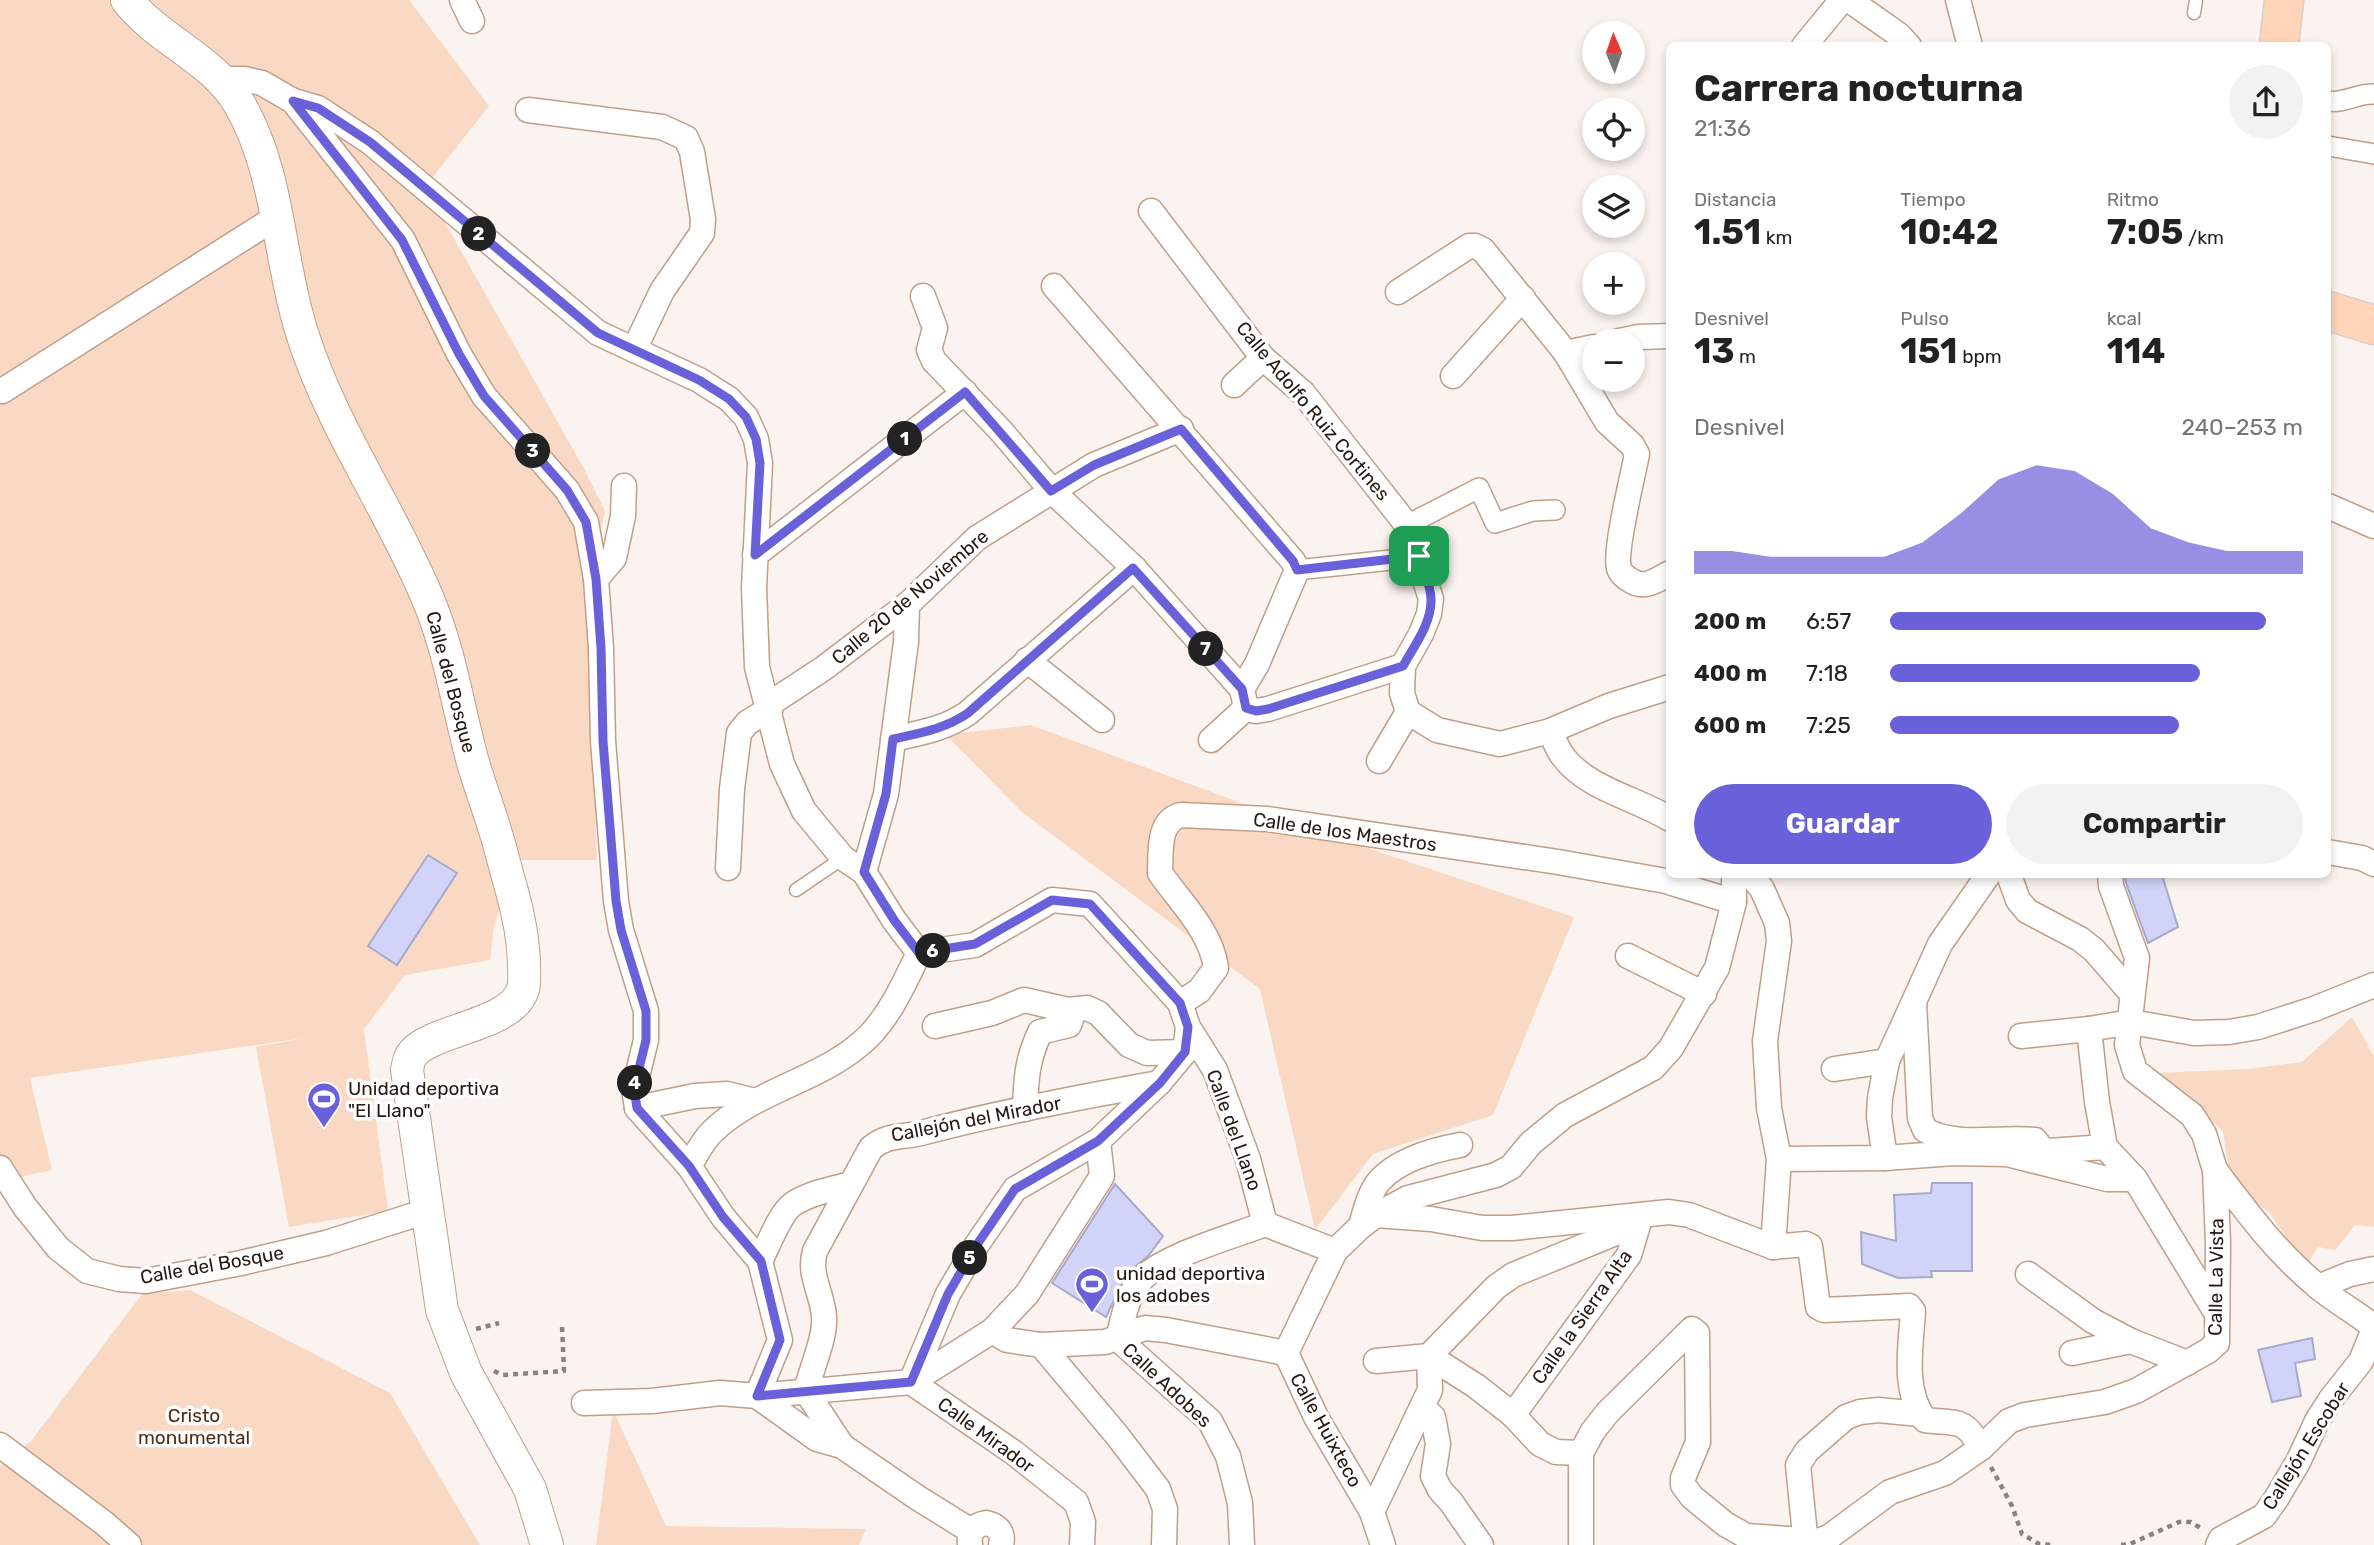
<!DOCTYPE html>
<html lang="es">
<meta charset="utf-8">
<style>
:root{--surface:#fff;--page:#f2f2f2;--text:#222;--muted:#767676;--accent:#6a60da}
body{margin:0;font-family:Rubik,sans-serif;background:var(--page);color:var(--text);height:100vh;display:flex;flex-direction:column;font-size:26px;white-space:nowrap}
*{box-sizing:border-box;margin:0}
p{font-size:23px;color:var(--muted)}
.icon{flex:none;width:38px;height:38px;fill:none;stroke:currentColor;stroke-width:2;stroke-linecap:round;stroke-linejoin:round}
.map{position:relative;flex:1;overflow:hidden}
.panel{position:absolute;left:1666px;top:42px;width:665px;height:836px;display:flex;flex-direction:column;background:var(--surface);border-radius:10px;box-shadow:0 4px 10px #0003}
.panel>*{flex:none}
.needle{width:46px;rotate:358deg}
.fabs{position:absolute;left:1582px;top:21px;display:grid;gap:14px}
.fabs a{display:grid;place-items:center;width:63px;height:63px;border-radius:50%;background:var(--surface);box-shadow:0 4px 10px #0003;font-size:35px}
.pin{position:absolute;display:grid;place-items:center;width:60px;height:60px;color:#fff;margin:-30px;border-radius:14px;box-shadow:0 4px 10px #0006}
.km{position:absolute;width:35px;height:35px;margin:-18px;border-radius:50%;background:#222;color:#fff;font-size:19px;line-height:35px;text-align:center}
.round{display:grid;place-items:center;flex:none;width:74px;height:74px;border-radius:37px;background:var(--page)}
.head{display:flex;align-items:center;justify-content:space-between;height:119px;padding:0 28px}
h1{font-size:38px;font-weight:700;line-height:52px}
.metrics{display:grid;grid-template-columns:repeat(3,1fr);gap:10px;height:119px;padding:7px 28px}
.metrics div{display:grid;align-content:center}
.metrics b{font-size:35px;font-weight:700}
.metrics small{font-size:19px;font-weight:400}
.metrics p{font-size:19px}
.chart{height:196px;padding:14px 28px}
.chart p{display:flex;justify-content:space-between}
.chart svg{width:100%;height:126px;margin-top:7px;fill:var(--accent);opacity:.7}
.action{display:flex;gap:14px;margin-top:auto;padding:14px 28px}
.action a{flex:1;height:80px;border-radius:42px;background:var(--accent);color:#fff;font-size:28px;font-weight:700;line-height:80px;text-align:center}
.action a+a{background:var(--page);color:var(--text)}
ul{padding:0 28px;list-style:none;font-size:23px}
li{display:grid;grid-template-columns:112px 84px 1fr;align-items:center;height:52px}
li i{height:18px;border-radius:9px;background:var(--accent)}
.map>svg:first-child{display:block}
.green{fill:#fad9c4}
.building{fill:#d1d4f8;stroke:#a8aacc;stroke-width:2}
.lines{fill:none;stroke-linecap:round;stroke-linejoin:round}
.service-casing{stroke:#c09f8a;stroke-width:15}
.pedestrian-casing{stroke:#c09f8a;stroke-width:22}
.minor-casing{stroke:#c09f8a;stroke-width:27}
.tertiary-casing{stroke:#c09f8a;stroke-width:34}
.primary-casing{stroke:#d3d1cf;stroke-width:41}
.path{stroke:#8c827c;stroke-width:4.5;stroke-dasharray:5 5;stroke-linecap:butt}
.service{stroke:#fff;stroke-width:12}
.pedestrian{stroke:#fff;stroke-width:19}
.minor{stroke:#fff;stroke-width:24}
.tertiary{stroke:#fff;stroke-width:32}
.primary{stroke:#ffd4b8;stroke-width:38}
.route-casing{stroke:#fff;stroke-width:14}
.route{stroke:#6a60da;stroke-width:9}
.labels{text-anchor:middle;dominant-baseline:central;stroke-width:7;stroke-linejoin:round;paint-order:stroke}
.street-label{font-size:19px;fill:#251911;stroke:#fff}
.poi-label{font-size:19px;fill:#251911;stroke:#fff;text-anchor:start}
.park-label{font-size:19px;fill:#4f2d15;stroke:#fff}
</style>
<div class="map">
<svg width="2374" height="1545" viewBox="0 0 2374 1545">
<rect width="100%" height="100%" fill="#fbf3ef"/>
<g class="green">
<path d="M0 0H409L489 106 425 187 582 465 605 511 588 594 597 860H517L494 926 490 960 405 975 364 1029 388 1211 289 1227 256 1047 304 1038 30 1078 52 1170 0 1181Z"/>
<path d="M1031 725 1314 830 1574 917 1493 1115 1373 1154 1315 1230 1260 989 1023 813 949 738 960 733Z"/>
<path d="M2352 1017 2374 1056V1227L2355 1225 2335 1250 2318 1247 2306 1267 2269 1212 2231 1187 2223 1131 2159 1073 2247 1069 2302 1062Z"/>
<path d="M190 1290 390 1393 480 1545H0V1465L31 1441 142 1294Z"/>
<path d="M613 1410 666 1526 866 1529 859 1545H596Z"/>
</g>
<g class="building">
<path d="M428 855 457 873 397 965 368 946Z"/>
<path d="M2125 875H2162L2178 927 2148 943 2126 883Z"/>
<path d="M1932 1183H1972V1271H1931L1932 1277 1898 1278 1862 1264 1861 1232 1896 1241 1894 1195 1931 1193Z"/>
<path d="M1115 1184 1163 1236 1149 1255 1126 1275 1106 1317 1052 1283Z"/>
<path d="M2312 1338 2315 1359 2295 1363 2301 1396 2272 1402 2258 1350Z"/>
</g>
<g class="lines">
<g class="service-casing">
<g id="service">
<path d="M2194 13 2196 0"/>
<path d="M796 890 843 858"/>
</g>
</g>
<g class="pedestrian-casing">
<g id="pedestrian">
<path d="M2328 101C2344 104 2357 93 2374 94"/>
<path d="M2328 146 2374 154"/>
<path d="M1407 525 1479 488 1495 523 1533 511 1555 510"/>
<path d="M1297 570 1419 557"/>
</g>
</g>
<g class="minor-casing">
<g id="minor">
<path d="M462 0 472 21"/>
<path d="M1849 0 1899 35 1909 46"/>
<path d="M1958 0 1970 46"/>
<path d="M1804 46 1842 0"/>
<path d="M222 79H244L262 83 293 101 403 240 459 354 484 396 567 490 586 522 596 579 601 648 603 741 616 901 621 930 646 1011V1040L634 1089 637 1108 689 1166 723 1217 760 1261 780 1340 757 1396 817 1439 842 1446 918 1498 971 1531"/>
<path d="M294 101 318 108 370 142 598 333 699 380 729 399 746 417 756 439 760 463 754 588 757 667 782 764 804 811 843 858 864 872 894 920 919 953"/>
<path d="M528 110 662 127 686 138 692 152 703 219 702 233 662 291 634 350"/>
<path d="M1151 211 1263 358 1303 393 1407 525 1431 599 1429 614 1421 634 1403 666 1402 693 1408 712 1437 730 1500 744 1550 731 1609 706 1670 687"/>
<path d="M1054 286 1293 561 1297 570 1257 664 1242 689"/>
<path d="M1398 292 1469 246H1475L1483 250 1566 353 1607 422 1632 445 1637 454C1633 475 1614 552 1619 568 1620 573 1626 578 1630 580 1644 590 1657 580 1670 573"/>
<path d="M923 296 935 328 929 350 934 361 1002 432 1051 490 1134 568 1242 689 1246 708"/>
<path d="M1619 341 1639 337 1670 336"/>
<path d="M1566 353 1594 347"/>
<path d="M1453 376 1523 298"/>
<path d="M1234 385 1263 358"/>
<path d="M2 391 278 216"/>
<path d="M2328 506 2374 526"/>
<path d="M755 555 965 392"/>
<path d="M596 579 614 558 623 516 624 486"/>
<path d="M1027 660 1102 720"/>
<path d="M768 705 824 668 907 605 977 538 1094 465 1181 429"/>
<path d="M1246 708 1256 711 1268 709 1403 666"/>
<path d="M1550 731C1554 739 1557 748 1562 755 1586 789 1636 798 1670 819"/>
<path d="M893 739C920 733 945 729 968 713L1134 568"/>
<path d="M1211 740 1246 708"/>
<path d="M1379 761 1408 712"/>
<path d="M2328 852 2362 858 2374 864"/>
<path d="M728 868 732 789 739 733 747 723 763 713 770 712"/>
<path d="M864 872 886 794 906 642 907 605"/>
<path d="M1751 875 1762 889 1777 923 1779 941 1765 1041 1769 1108 1779 1159 1773 1247"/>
<path d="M2009 875 2018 900 2027 911 2080 939 2094 950 2132 994"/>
<path d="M919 953 975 945 1052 900 1090 904 1180 1003 1188 1027 1215 1070 1248 1159 1265 1224 1335 1251"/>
<path d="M1628 956 1704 994"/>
<path d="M1180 1003 1199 991 1216 968C1211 931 1181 903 1160 873 1161 853 1157 821 1181 815L1267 819 1558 862 1666 881 1734 902"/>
<path d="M1914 1003 1920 1118 1925 1130C1958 1148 1999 1136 2035 1140L2045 1153"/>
<path d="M1068 1010 1087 1008 1098 1013 1129 1045 1147 1053 1185 1052"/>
<path d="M935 1026 992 1013 1024 1000 1068 1010 1071 1019 1069 1025 1040 1032C1027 1060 1026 1079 1025 1109"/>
<path d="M2089 1029 2097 1102 2105 1147 2135 1179"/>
<path d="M2021 1036 2089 1029 2131 1022 2194 1033 2229 1032 2258 1027 2314 1009 2374 985"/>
<path d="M1834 1069 1887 1061"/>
<path d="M637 1108 695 1096 727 1094 755 1101"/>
<path d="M1885 1158 1879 1117 1880 1098 1887 1061 1940 944 1988 875"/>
<path d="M1779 1159 1885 1158 1953 1153 2007 1154 2107 1179H2135L2217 1314"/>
<path d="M2047 1163 2045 1153 2049 1151 2105 1147"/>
<path d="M689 1166C696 1155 703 1140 713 1131 758 1088 825 1080 869 1036 892 1012 904 983 919 953"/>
<path d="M0 1168 25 1207 58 1248 87 1271 119 1279 146 1281 241 1263 326 1243 427 1211"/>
<path d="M2215 1170C2246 1211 2276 1252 2316 1285 2334 1301 2356 1312 2374 1327"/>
<path d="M1376 1215 1431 1219 1482 1228H1512L1669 1212 1689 1215 1773 1247 1806 1244 1810 1246 1818 1307 1824 1310 1909 1306 1913 1311C1911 1346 1902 1390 1925 1420 1957 1424 1964 1417 1981 1448"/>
<path d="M1361 1226C1365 1211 1370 1191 1380 1180 1400 1159 1433 1150 1460 1145"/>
<path d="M760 1261C768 1246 780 1213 793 1204 810 1193 832 1189 851 1184"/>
<path d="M2028 1274 2093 1321 2131 1341 2187 1363"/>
<path d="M2318 1287 2350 1274 2374 1269"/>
<path d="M992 1331 1007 1340 1041 1345 1116 1434 1158 1489 1165 1509 1164 1545"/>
<path d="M1118 1339 1210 1421 1228 1456 1240 1503 1242 1545"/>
<path d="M1118 1339C1123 1320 1126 1299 1138 1283 1160 1256 1232 1237 1265 1224"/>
<path d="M1041 1345 1105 1342 1145 1328 1166 1330 1286 1353"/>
<path d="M2072 1353 2131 1341"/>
<path d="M1429 1356 1476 1386 1513 1415 1540 1444 1556 1452 1581 1453"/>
<path d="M1376 1361 1429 1356"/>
<path d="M911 1382 948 1294 976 1246 1015 1189 1098 1141 1159 1083 1185 1052 1188 1027"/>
<path d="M911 1382 1013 1452 1076 1502 1083 1522 1082 1545"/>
<path d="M584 1403 652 1401 720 1393 757 1396 911 1382 992 1331 1027 1294 1102 1176 1098 1141"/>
<path d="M1422 1407 1433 1417 1438 1444 1433 1476 1440 1490 1451 1502 1481 1545"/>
<path d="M1513 1415 1629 1255 1641 1215"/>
<path d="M0 1445 104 1523 129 1545"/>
<path d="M842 1446 806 1391C811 1369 826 1337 824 1316 822 1292 808 1275 815 1251L871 1148C888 1134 901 1138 921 1133 1000 1112 1080 1097 1159 1083"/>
<path d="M1581 1453 1593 1431 1608 1412 1692 1329 1697 1333 1698 1442 1683 1478V1485L1692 1497 1725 1524 1746 1536 1818 1541 1829 1537 1890 1492 1945 1473 1981 1448 2009 1421 2025 1415 2105 1402 2136 1391 2208 1351 2217 1343 2218 1243 2215 1170 2204 1134 2192 1115 2135 1071 2127 1045 2137 958 2111 886 2110 875"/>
<path d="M1581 1453V1545"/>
<path d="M1372 1512 1430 1390 1429 1356 1496 1287 1513 1275 1623 1230 1638 1218"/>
<path d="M970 1544C968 1533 974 1525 986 1523 998 1525 1004 1533 1001 1545"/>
<path d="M1383 1545 1372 1512 1316 1417 1286 1353 1335 1251 1361 1226 1376 1215 1408 1198 1496 1175 1511 1167 1531 1143 1565 1115 1653 1068 1671 1048 1717 968 1734 902V875"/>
<path d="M1806 1545 1798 1465 1807 1451 1846 1417 1860 1412 1878 1410 1920 1414"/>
<path d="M2218 1545 2221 1539 2264 1516 2276 1499 2298 1462 2317 1421 2331 1399 2361 1361 2374 1329"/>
</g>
</g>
<g class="tertiary-casing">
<path id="tertiary" d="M127 0C159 41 214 59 240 105 280 175 278 258 302 333 331 425 387 504 425 592 449 646 457 703 472 759 481 791 494 822 502 855 512 892 523 925 524 964 524 972 525 982 523 989 512 1028 423 1029 410 1058 408 1062 408 1066 407 1070L442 1310 466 1373 530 1489 547 1545"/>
</g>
<g class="primary-casing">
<g id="primary">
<path d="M2279 46 2284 0"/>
<path d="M2328 311 2374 325"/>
</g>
</g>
<g class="path">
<path d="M476 1329 499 1323"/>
<path d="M494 1371 503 1375 564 1371 562 1326"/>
<path d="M1991 1467 2012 1506 2022 1534 2039 1544 2053 1545"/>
<path d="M2121 1545 2130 1544 2179 1522H2191L2202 1529"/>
</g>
<use href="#service" class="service"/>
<use href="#pedestrian" class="pedestrian"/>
<use href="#minor" class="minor"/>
<use href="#tertiary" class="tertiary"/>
<use href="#primary" class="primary"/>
</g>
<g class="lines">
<g class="route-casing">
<path id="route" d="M293 101 318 108 370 142 598 333 699 380 729 399 746 417 756 439 760 463 755 555 965 392 1051 491 1094 465 1181 429 1293 561 1297 570 1419 556C1423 570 1431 586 1431 599 1432 623 1414 646 1403 666L1268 709 1256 711 1246 708 1242 689 1133 568 968 713C945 729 920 733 893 739L886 794 864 872 894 920 919 953 975 944 1052 900 1090 904 1180 1003 1188 1027 1185 1052 1160 1083 1098 1141 1015 1189 976 1246 948 1294 911 1382 757 1396 780 1340 761 1261 723 1217 689 1166 637 1108 634 1089 646 1040V1011L621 930 616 901 603 741 601 648 596 579 586 522 567 490 484 396 459 354 402 240Z"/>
</g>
<use href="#route" class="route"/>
</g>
<defs>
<g id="stadium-pin" transform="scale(1.75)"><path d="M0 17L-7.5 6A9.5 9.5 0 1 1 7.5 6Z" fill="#6a60da" stroke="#fff"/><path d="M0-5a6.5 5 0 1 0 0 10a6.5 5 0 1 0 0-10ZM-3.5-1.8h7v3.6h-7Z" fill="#fff"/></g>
</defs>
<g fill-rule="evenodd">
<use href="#stadium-pin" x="324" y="1099"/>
<use href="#stadium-pin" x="1092" y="1284"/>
</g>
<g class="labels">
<g class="street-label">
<text transform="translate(1313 411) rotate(50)">Calle Adolfo Ruiz Cortines</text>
<text transform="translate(910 597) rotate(-40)">Calle 20 de Noviembre</text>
<text transform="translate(451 682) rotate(75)">Calle del Bosque</text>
<text transform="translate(1345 832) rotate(8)">Calle de los Maestros</text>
<text transform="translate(976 1119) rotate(-11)">Callejón del Mirador</text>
<text transform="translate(1234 1130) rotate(70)">Calle del Llano</text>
<text transform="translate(212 1265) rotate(-10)">Calle del Bosque</text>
<text transform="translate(2216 1277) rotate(-89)">Calle La Vista</text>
<text transform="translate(1582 1317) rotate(-55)">Calle la Sierra Alta</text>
<text transform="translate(1167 1385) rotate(43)">Calle Adobes</text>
<text transform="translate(1326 1430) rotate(61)">Calle Huixteco</text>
<text transform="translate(986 1435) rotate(36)">Calle Mirador</text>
<text transform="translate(2306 1446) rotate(-58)">Callejón Escobar</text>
</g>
<g class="poi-label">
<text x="348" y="1088">Unidad deportiva<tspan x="348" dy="22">"El Llano"</tspan></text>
<text x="1116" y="1273">unidad deportiva<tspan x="1116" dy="22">los adobes</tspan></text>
</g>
<g class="park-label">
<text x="194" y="1415">Cristo<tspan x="194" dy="22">monumental</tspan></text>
</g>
</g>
</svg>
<div class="fabs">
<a><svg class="needle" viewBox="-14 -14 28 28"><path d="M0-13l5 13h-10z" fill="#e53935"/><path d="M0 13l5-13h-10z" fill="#767676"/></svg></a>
<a><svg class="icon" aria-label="locate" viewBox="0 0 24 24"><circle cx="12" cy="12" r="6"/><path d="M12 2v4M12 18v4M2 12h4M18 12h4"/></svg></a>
<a><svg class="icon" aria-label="layers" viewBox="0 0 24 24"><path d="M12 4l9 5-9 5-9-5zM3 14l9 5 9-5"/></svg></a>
<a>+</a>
<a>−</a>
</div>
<div class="pin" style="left:1419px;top:556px;background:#1e9e55"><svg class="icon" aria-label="arrive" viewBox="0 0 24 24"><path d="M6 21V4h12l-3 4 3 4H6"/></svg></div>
<b class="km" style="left:905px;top:439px">1</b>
<b class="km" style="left:479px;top:234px">2</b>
<b class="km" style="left:533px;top:451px">3</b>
<b class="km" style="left:635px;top:1083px">4</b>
<b class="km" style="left:970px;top:1258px">5</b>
<b class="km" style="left:933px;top:951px">6</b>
<b class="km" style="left:1206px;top:649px">7</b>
<section class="panel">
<div class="head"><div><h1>Carrera nocturna</h1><p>21:36</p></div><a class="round"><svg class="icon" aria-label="share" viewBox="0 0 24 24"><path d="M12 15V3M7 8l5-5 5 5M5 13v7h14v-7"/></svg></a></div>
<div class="metrics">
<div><p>Distancia</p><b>1.51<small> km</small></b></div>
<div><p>Tiempo</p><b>10:42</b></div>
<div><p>Ritmo</p><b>7:05<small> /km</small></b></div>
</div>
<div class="metrics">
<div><p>Desnivel</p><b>13<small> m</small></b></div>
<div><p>Pulso</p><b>151<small> bpm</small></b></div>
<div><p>kcal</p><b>114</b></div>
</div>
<div class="chart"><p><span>Desnivel</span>240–253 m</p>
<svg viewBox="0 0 160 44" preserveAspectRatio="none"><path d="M0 44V36L10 36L20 38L30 38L40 38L50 38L60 33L70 23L80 11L90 6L100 8L110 16L120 28L130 33L140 36L150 36L160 36V44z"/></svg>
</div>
<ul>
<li><b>200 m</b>6:57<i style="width:91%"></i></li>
<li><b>400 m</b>7:18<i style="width:75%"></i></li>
<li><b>600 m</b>7:25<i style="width:70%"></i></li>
</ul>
<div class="action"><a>Guardar</a><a>Compartir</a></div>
</section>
</div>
